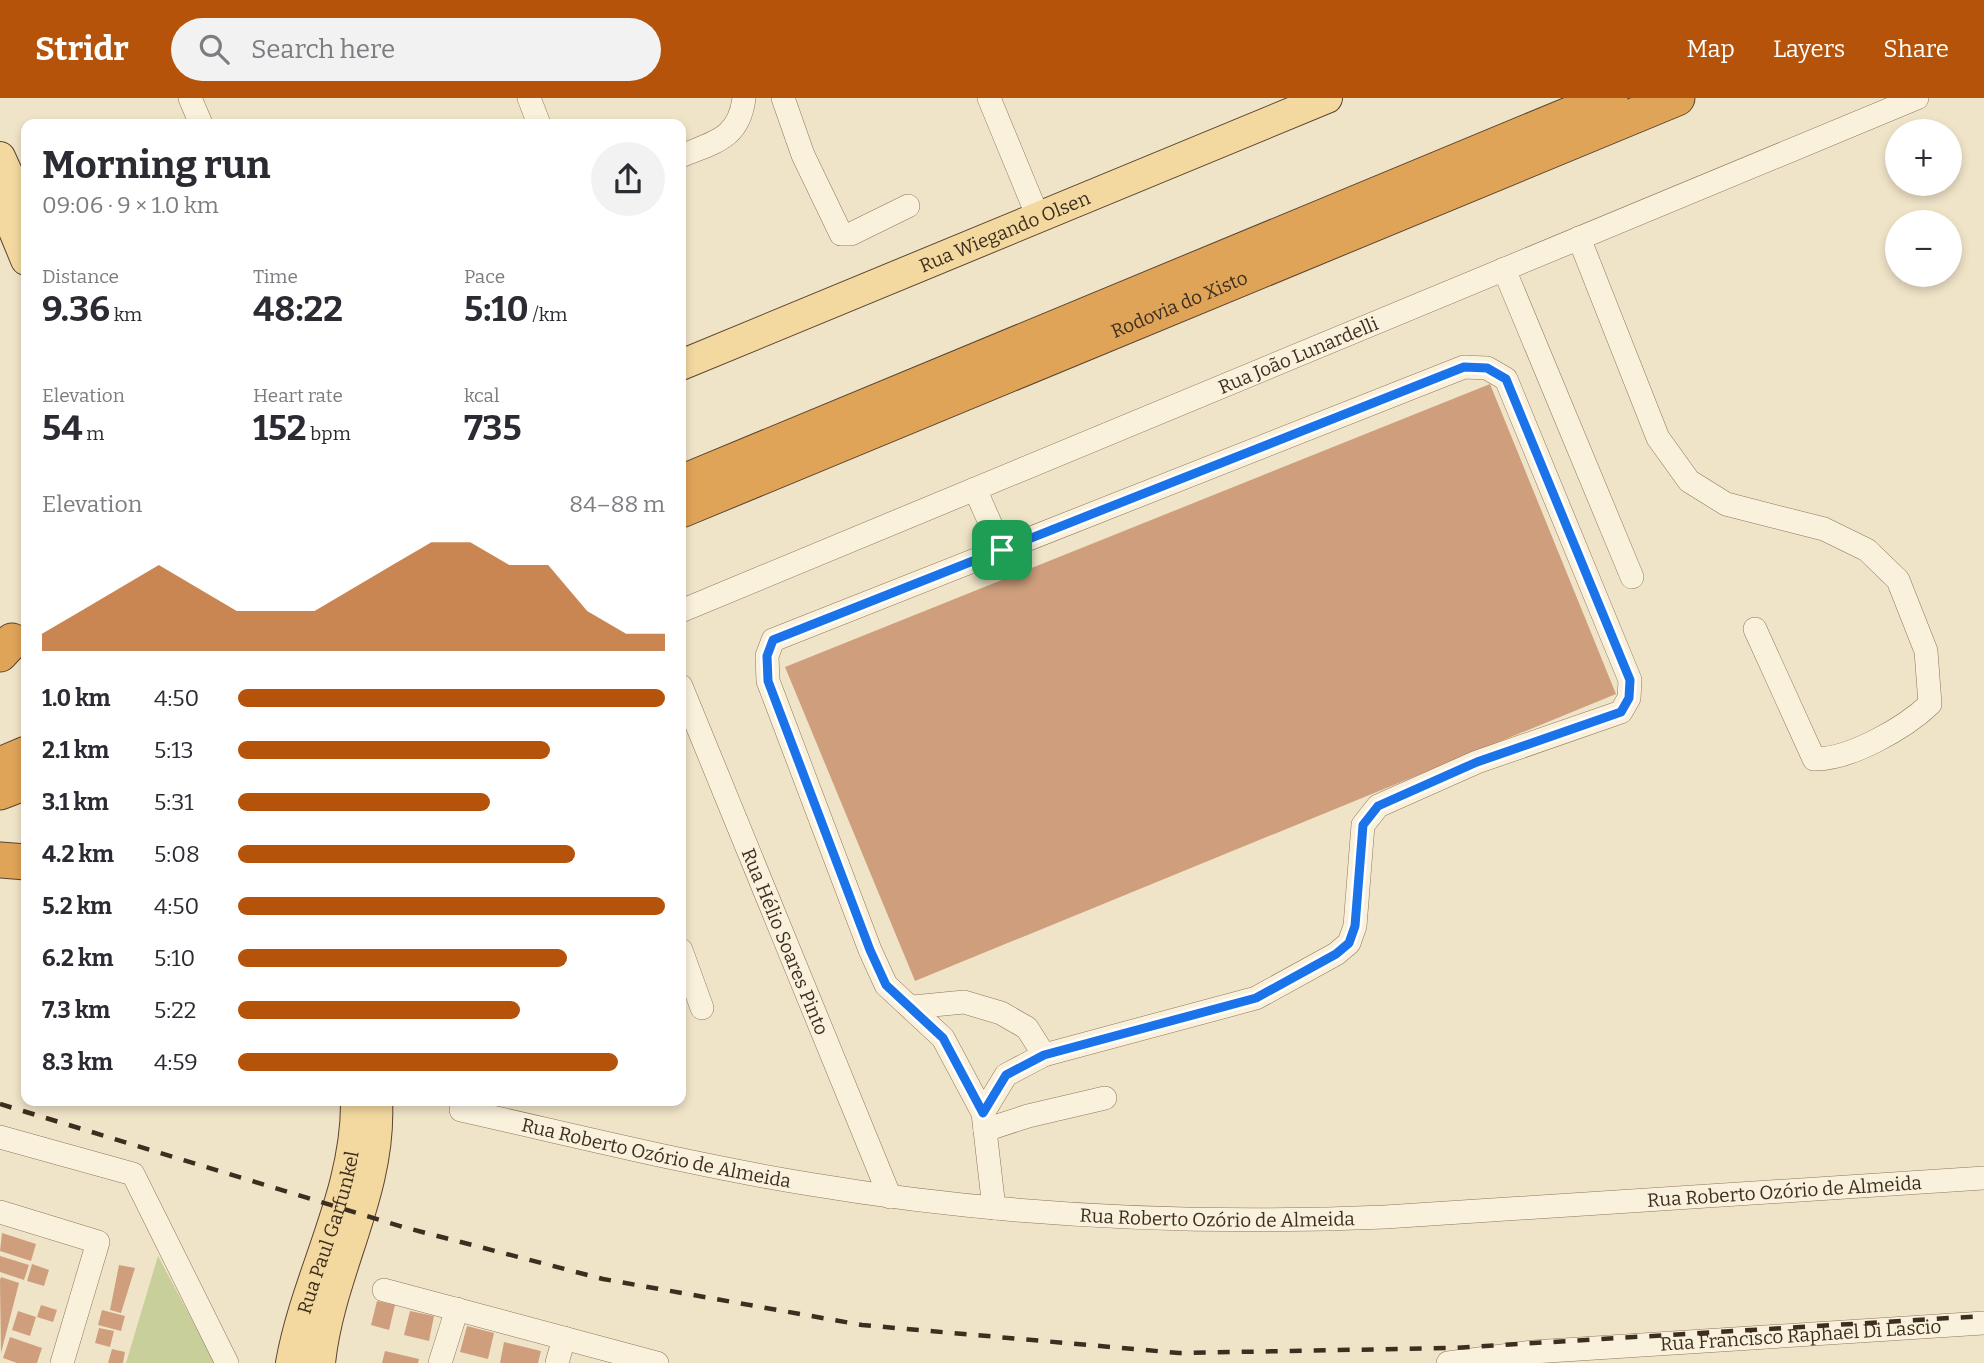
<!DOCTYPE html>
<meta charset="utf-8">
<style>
:root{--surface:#fff;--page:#f2f2f3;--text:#2b2b33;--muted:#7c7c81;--accent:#b45309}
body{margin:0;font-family:Bitter,serif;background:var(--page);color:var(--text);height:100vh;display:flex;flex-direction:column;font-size:26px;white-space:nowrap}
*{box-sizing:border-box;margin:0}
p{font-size:23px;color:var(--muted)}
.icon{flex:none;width:38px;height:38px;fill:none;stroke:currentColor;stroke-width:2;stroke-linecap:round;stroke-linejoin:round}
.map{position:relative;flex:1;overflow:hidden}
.panel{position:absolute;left:21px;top:21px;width:665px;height:987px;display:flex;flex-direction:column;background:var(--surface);border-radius:14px;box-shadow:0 4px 10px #0003}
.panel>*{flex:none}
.fabs{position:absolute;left:1885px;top:21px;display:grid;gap:14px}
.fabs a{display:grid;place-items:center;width:77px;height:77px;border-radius:50%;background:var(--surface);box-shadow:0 4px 10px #0003;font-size:35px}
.pin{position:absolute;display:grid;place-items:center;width:60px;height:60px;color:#fff;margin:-30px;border-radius:14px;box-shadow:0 4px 10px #0006}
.round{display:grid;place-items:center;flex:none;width:74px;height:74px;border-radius:37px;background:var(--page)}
.headline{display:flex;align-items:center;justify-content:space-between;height:119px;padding:0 21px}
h1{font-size:38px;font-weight:700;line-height:52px}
.metrics{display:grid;grid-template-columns:repeat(3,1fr);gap:10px;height:119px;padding:7px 21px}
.metrics div{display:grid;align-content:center}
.metrics b{font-size:35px;font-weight:700}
.metrics small{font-size:19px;font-weight:400}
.metrics p{font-size:19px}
.chart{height:196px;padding:14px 21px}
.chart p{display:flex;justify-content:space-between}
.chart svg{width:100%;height:126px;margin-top:7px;fill:var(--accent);opacity:.7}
ul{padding:0 21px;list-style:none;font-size:23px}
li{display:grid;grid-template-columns:112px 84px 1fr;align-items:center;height:52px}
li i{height:18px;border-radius:9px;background:var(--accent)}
header{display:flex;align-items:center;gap:42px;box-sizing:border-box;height:98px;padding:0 35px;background:var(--accent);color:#fff}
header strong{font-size:33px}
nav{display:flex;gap:38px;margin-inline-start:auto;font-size:24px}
.search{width:490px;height:63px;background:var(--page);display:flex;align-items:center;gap:18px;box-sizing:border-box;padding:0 24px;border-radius:38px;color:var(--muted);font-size:26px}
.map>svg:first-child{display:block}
.green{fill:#c9cf9b}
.building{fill:#cf9f7d}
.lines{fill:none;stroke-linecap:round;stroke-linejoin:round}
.minor-casing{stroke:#8d765c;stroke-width:24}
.major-casing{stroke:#5b4430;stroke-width:32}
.highway-casing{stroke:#5b4430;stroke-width:37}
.minor{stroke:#faf1dc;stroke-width:23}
.major{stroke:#f3d9a0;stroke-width:30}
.highway{stroke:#e0a458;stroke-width:35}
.rail{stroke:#3d2e20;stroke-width:4.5;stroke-dasharray:12 12;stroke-linecap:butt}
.route-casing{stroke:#fff;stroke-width:14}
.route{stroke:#1a73e8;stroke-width:9}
.labels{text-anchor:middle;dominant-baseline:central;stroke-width:6;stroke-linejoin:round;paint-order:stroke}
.street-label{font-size:19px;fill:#3d2e20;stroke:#f7eed8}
</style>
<header>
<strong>Stridr</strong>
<div class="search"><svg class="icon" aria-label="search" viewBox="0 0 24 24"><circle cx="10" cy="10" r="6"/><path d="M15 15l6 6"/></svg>Search here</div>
<nav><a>Map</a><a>Layers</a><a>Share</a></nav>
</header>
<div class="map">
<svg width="1984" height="1265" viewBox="0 0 1984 1265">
<rect width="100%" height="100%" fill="#f0e4c8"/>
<path class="green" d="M158 1158 215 1265H126Z"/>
<g class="building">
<path d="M1490 286 1616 596 915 883 785 569Z"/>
<path d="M2 1135 36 1146 31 1163 0 1153Z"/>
<path d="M0 1158 29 1167 24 1182 0 1174Z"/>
<path d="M32 1166 49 1172 44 1188 27 1183Z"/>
<path d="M119 1167 135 1170 121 1215 110 1212Z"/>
<path d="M1 1179 19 1185 1 1255 0 1182Z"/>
<path d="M377 1203 395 1207 389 1232 371 1227Z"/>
<path d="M41 1207 57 1212 53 1224 37 1219Z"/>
<path d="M102 1212 125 1218 121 1233 98 1227Z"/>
<path d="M18 1213 36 1219 30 1238 12 1232Z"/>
<path d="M410 1213 434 1218 429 1243 404 1237Z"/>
<path d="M467 1228 494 1235 488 1261 460 1254Z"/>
<path d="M99 1230 114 1233 110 1249 95 1245Z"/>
<path d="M10 1239 42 1250 37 1265H17L3 1260Z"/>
<path d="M504 1244 541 1253 538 1265H500Z"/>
<path d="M112 1251 125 1254 123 1265H108Z"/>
<path d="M385 1253 419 1261 418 1265H382Z"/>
</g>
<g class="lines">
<g class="minor-casing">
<g id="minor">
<path d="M190 0 201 26"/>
<path d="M529 0 539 26"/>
<path d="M783 0 803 57 841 136H851L908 108"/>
<path d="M989 0 1038 119"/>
<path d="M681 58C714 44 739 41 744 0"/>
<path d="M1579 140 1658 340 1689 383 1726 406 1824 431 1867 452 1898 482 1926 553 1930 606C1905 630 1849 662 1814 661L1755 531"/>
<path d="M1504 171 1632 479"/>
<path d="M975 391 1002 452"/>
<path id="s1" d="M681 513 1917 0"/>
<path id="s2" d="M681 588 890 1099"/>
<path d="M681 852 702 910"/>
<path d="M913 909 964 904 1001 915 1027 930 1044 957"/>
<path id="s3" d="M461 1012C577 1038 692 1067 809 1086 999 1118 1193 1127 1385 1119L1984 1080"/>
<path d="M983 1015 1006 977 1044 957 1256 900 1336 856 1349 845 1355 828 1363 727 1378 708 1477 664 1621 614 1629 600 1630 582 1506 281 1487 270 1464 269 773 542 767 558 768 583 870 852 886 887 943 940 983 1015 994 1110"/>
<path d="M985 1032 1028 1018 1105 1000"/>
<path d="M0 1039 133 1076 227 1265"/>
<path d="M0 1114 98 1144 62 1265"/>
<path d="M384 1192 657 1265"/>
<path d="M440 1265 457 1211"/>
<path d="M557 1265 564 1240"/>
<path id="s4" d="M1448 1265 1533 1254 1984 1225"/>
</g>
</g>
<g class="major-casing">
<g id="major">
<path d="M0 59 26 116"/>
<path d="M0 99 26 162"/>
<path id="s5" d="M681 267 1327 0"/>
<path id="s6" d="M291 1265C307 1176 357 1095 356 1003"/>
<path d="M320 1265C329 1175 382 1095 377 1003"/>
</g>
</g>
<g class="highway-casing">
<g id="highway">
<path d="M681 385 1610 0"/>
<path id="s7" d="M681 412 1677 0"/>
<path d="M0 556 12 543"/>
<path d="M0 667 26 656"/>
<path d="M0 694 26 684"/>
<path d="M0 762 26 764"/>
</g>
</g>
<use href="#minor" class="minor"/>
<use href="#major" class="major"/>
<use href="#highway" class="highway"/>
<path class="rail" d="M0 1006 403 1129 603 1181 862 1227 1179 1255 1452 1250 1984 1218"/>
</g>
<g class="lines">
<g class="route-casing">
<path id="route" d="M1464 269 1487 270 1506 281 1630 582 1629 600 1621 614 1477 664 1378 708 1363 727 1355 828 1349 845 1336 856 1256 900 1044 957 1006 977 983 1015 943 940 886 887 870 852 768 583 767 558 773 542Z"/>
</g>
<use href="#route" class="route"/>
</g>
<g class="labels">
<g class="street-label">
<text stroke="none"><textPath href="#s5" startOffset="350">Rua Wiegando Olsen</textPath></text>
<text stroke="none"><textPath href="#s7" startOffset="539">Rodovia do Xisto</textPath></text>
<text stroke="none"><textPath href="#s1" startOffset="668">Rua João Lunardelli</textPath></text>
<text stroke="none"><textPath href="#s2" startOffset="276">Rua Hélio Soares Pinto</textPath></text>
<text stroke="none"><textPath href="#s3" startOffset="200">Rua Roberto Ozório de Almeida</textPath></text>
<text stroke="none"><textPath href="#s3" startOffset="1334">Rua Roberto Ozório de Almeida</textPath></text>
<text stroke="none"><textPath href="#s3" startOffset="766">Rua Roberto Ozório de Almeida</textPath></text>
<text stroke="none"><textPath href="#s6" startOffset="136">Rua Paul Garfunkel</textPath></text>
<text stroke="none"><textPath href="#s4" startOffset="354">Rua Francisco Raphael Di Lascio</textPath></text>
</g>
</g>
</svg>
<div class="fabs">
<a>+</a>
<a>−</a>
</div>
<div class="pin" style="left:1002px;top:452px;background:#1e9e55"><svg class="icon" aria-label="arrive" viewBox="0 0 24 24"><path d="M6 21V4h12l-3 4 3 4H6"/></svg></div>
<section class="panel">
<div class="headline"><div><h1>Morning run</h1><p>09:06 · 9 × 1.0 km</p></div><a class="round"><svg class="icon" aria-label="share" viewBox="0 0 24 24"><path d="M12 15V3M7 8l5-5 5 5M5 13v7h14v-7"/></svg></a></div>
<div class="metrics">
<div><p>Distance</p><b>9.36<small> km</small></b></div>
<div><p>Time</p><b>48:22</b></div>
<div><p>Pace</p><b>5:10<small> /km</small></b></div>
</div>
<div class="metrics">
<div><p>Elevation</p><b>54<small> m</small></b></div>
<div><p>Heart rate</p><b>152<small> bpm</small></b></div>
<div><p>kcal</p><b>735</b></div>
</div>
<div class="chart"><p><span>Elevation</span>84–88 m</p>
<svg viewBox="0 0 160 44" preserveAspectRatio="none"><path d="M0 44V38L10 30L20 22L30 14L40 22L50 30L60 30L70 30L80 22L90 14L100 6L110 6L120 14L130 14L140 30L150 38L160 38V44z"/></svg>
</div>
<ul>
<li><b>1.0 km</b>4:50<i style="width:100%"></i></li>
<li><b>2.1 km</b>5:13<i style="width:73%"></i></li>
<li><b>3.1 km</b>5:31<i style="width:59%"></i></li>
<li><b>4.2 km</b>5:08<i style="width:79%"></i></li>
<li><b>5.2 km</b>4:50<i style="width:100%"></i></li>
<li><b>6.2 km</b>5:10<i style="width:77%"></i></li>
<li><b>7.3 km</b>5:22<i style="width:66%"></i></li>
<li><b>8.3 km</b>4:59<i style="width:89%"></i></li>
</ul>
</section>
</div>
